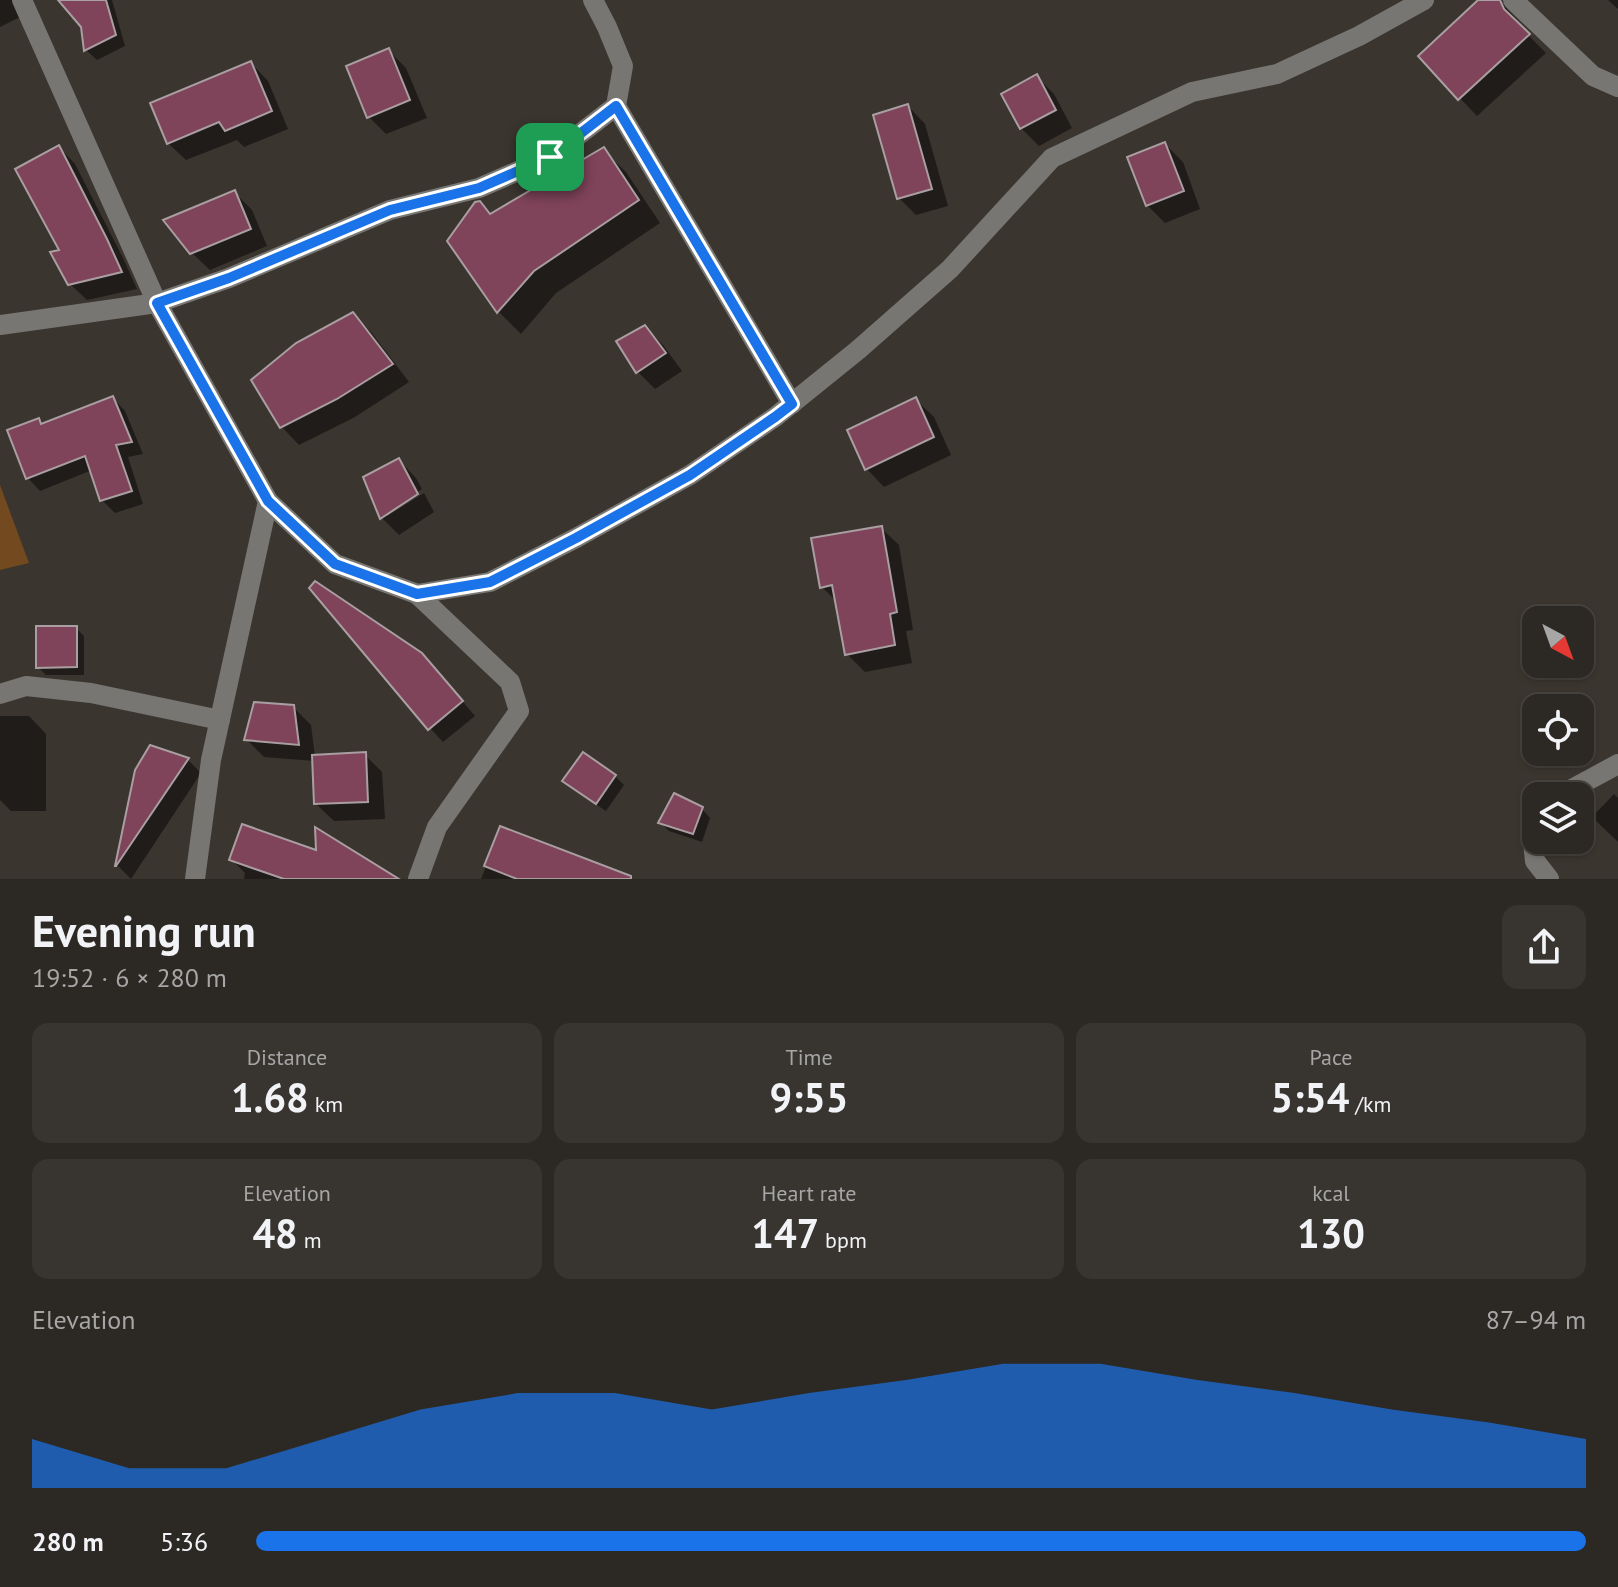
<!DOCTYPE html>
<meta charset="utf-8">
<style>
:root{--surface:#2c2823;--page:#383430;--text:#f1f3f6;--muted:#a6a6a6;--line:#484441;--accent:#1a73e8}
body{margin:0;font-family:"PT Sans",sans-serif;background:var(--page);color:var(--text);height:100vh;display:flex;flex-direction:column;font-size:30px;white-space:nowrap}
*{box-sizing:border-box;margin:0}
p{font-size:26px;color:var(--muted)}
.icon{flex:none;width:44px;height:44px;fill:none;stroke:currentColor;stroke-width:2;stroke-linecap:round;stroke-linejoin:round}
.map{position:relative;height:879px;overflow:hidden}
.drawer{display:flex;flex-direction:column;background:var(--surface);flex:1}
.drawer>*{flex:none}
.needle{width:52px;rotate:139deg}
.tools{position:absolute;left:1522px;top:606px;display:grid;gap:16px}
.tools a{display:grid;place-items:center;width:72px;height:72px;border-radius:16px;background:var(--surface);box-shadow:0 2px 6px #0004,0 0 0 2px var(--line);font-size:40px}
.pin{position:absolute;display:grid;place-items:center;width:68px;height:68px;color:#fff;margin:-34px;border-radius:16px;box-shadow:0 4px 12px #0006}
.round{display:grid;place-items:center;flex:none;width:84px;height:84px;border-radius:16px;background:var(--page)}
.head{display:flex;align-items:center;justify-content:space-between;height:136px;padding:0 32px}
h1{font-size:44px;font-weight:600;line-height:60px}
.metrics{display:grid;grid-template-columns:repeat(3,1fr);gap:12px;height:136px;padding:8px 32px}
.metrics div{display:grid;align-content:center;border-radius:16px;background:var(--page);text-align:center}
.metrics b{font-size:40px;font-weight:600}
.metrics small{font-size:22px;font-weight:400}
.metrics p{font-size:22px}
.chart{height:224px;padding:16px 32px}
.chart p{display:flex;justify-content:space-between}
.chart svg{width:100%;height:144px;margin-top:8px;fill:var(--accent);opacity:.7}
ul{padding:0 32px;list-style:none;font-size:26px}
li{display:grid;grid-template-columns:128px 96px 1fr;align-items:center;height:60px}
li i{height:20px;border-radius:10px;background:var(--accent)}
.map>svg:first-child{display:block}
.green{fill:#734920}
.shadow{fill:#0007}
.building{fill:#7f435a;stroke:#a99ea1;stroke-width:2}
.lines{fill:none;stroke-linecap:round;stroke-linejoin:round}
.minor{stroke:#777672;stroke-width:20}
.route-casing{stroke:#fff;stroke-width:16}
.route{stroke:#1a73e8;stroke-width:10}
</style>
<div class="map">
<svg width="1618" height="879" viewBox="0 0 1618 879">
<rect width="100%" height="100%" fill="#3b352f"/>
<path class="green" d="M0 485 29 563 0 570Z"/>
<g class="shadow">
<path d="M0 0H26L20 17 0 27Z"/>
<path d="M61 0H112L125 46 97 60 86 50 82 27Z"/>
<path d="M1481 0H1499L1517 20 1521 28 1546 53 1477 116 1420 56Z"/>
<path d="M1608 0H1618V9Z"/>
<path d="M389 51 406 68 427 118 386 134 369 117Z"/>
<path d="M251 63 268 81 288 129 244 147 237 140 186 160 168 143Z"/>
<path d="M1036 76 1054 94 1072 128 1039 146 1021 128Z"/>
<path d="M908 106 925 124 948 206 916 215 899 198Z"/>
<path d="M1165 144 1183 162 1200 209 1165 223 1147 205Z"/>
<path d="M59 147 75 164 123 258 137 289 87 300 70 284 62 252Z"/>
<path d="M603 150 626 172 660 223 556 293 521 334 499 312 450 241Z"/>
<path d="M235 193 252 210 267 246 210 270 192 253Z"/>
<path d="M353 314 371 332 409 382 355 417 299 445 282 427 254 380Z"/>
<path d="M645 327 663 345 682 371 655 389 638 372Z"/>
<path d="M113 398 125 411 143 454 128 457 143 504 115 513 102 500 92 470 40 491 28 478 38 421 43 426Z"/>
<path d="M916 400 934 417 951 455 884 487 867 469Z"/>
<path d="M399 460 416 478 422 489 387 512V516L424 493 434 512 399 535 381 517Z"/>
<path d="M881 528 899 545 913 630 906 631 912 663 865 672 847 654 837 602 822 587Z"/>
<path d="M76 628 84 636V675H46L38 667Z"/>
<path d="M436 670 475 716 443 742 430 728Z"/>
<path d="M293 707 311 725 315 757 365 755 382 772 385 819 334 821 316 804 314 761 264 757 246 739Z"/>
<path d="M0 716H29L46 734V811H11L0 800Z"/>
<path d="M584 754 615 776 624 785 606 811 573 789 565 781Z"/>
<path d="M188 760 201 773 131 879 117 865 137 770Z"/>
<path d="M1614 794 1618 798V842L1592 817Z"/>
<path d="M702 809 710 818 702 842 669 831 661 823Z"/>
<path d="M501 829 626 879H481Z"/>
<path d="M232 860 326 879H244L245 873Z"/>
</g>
<g class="building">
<path d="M58 0H106L116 35 84 51 81 27Z"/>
<path d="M1478 0H1500L1504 9 1530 34 1458 100 1418 56Z"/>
<path d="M389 48 410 100 367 118 346 66Z"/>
<path d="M251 61 272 111 225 131 219 122 167 144 150 103Z"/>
<path d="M1037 74 1056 110 1020 129 1001 94Z"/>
<path d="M908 104 932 189 897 199 873 115Z"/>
<path d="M1165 142 1184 191 1146 206 1127 157Z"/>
<path d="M59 145 107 239 122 272 68 285 50 252 59 250 15 169Z"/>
<path d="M604 147 639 200 534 271 497 313 447 241 475 202 480 201 490 214Z"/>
<path d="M235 190 251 229 190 254 163 220Z"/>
<path d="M353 312 393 364 337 399 280 428 251 380 296 343Z"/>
<path d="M645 325 666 353 636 373 616 341Z"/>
<path d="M113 396 132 442 116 445 132 491 100 501 85 456 26 479 7 430 39 418 41 424Z"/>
<path d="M916 397 934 437 865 470 847 430Z"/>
<path d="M399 458 418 494 380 519 363 477Z"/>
<path d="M882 526 897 612 890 614 895 645 845 655 832 585 820 588 811 538Z"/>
<path d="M315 581 422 653 463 701 428 730 309 588Z"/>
<path d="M36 626H77V667L36 668Z"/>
<path d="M254 702 294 705 299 745 244 740Z"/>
<path d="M150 745 189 758 116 866H115L135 770Z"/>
<path d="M366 752 368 802 314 804 312 755Z"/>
<path d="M583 752 616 775 596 804 562 781Z"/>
<path d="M674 793 703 807 693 834 658 823Z"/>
<path d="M242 824 316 850 315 827 399 879H284L229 860Z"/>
<path d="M500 826 631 876V879H517L484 866Z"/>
</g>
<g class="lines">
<g class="minor">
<path d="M22 0 157 303 268 501 335 564 417 594 490 582 576 538 690 475 775 417 858 350 950 269 1052 158 1192 92 1277 74 1359 36 1424 0"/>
<path d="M593 0 607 27 623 66 616 106 792 404"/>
<path d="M1513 0 1593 76 1618 87"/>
<path d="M0 325 157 303 229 278 390 210 479 188 550 157 616 106"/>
<path d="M417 594 510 682 519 711 437 827 418 879"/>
<path d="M0 694 26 686 91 693 220 720"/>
<path d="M1559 796 1618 764"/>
<path d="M1536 829 1532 834 1535 861 1549 879"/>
<path d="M195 879 211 760 268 501"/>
</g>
</g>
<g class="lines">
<g class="route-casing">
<path id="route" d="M616 106 792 404 775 417 690 475 576 538 490 582 417 594 335 564 268 501 157 303 229 278 390 210 479 188 550 157Z"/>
</g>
<use href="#route" class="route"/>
</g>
</svg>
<div class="tools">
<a><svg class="needle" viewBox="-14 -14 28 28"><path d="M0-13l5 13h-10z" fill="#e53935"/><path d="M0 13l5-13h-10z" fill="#a6a6a6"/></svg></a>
<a><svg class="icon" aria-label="locate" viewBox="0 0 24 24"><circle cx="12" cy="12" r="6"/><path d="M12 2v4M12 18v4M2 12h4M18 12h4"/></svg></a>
<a><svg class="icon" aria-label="layers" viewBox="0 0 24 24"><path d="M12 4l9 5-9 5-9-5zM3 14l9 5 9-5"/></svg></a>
</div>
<div class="pin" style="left:550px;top:157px;background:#1e9e55"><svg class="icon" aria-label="arrive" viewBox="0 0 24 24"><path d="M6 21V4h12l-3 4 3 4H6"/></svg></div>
</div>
<section class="drawer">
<div class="head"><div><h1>Evening run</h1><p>19:52 · 6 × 280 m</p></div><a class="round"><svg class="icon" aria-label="share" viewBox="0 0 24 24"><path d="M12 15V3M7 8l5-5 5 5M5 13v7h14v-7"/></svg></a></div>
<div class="metrics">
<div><p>Distance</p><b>1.68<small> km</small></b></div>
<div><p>Time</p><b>9:55</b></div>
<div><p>Pace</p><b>5:54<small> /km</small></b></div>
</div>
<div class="metrics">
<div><p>Elevation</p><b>48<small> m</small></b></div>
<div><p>Heart rate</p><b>147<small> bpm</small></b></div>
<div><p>kcal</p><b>130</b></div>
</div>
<div class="chart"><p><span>Elevation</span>87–94 m</p>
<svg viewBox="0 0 160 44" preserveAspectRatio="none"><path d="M0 44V29L10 38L20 38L30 29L40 20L50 15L60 15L70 20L80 15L90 11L100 6L110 6L120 11L130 15L140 20L150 24L160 29V44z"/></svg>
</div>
<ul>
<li><b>280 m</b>5:36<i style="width:100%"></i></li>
</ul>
</section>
